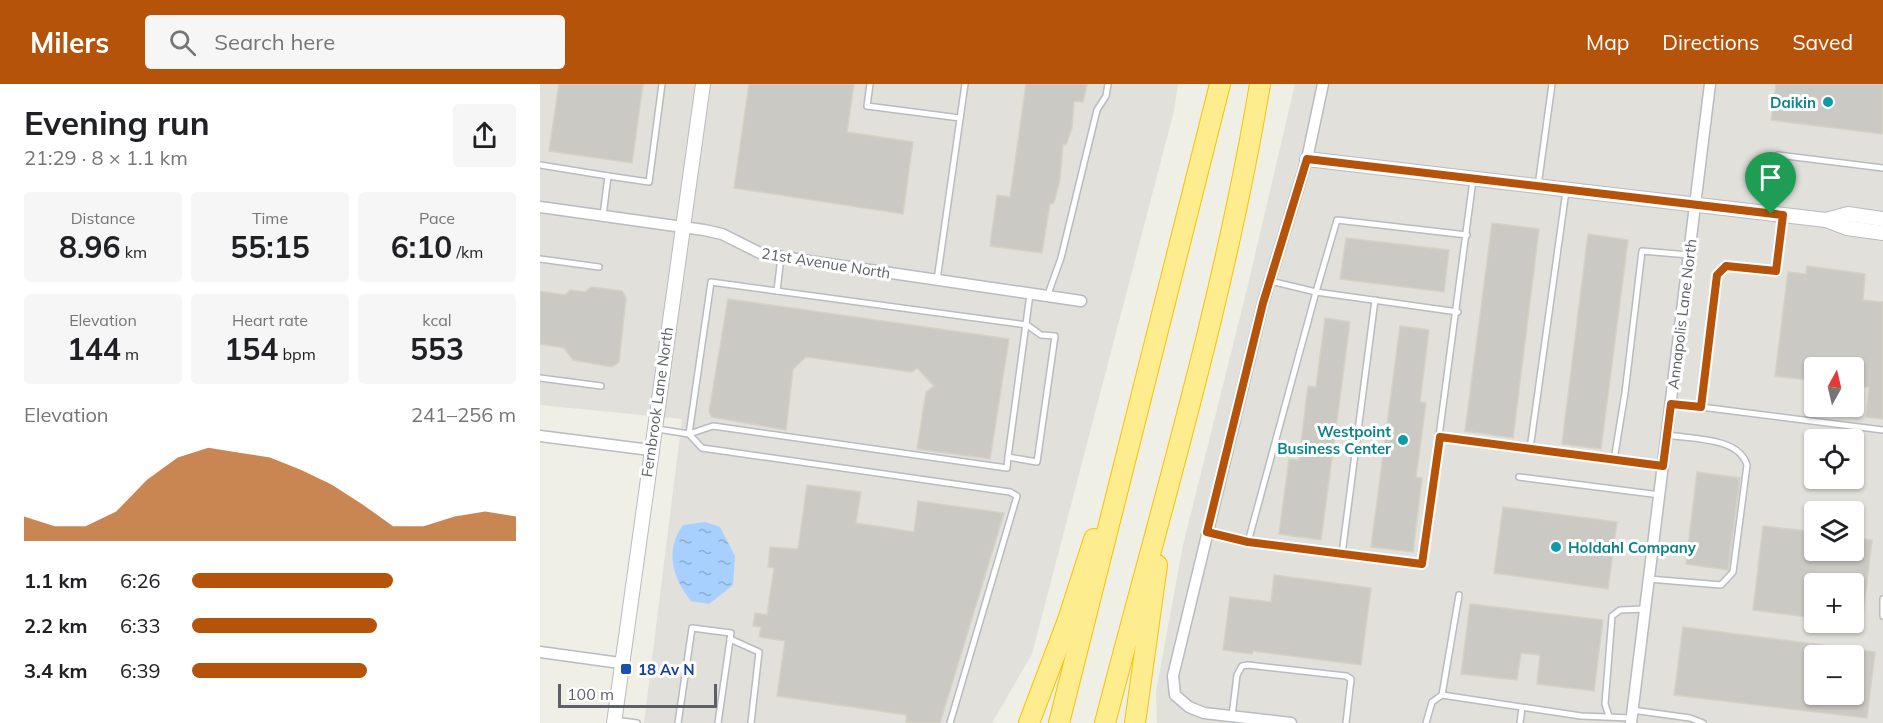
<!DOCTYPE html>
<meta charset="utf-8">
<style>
:root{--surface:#fff;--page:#f6f6f6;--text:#202124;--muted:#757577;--accent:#b45309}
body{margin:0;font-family:Mulish,sans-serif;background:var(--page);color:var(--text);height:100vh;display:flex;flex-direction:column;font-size:22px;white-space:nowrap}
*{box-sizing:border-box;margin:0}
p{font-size:20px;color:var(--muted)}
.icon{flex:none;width:33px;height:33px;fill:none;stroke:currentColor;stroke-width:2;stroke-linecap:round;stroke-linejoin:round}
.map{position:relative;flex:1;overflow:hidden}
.sheet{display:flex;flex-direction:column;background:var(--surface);width:540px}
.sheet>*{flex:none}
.needle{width:39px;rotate:8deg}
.controls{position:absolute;left:1264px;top:273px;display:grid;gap:12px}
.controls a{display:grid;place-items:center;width:60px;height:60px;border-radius:6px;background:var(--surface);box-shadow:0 2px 4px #0004;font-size:30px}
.scale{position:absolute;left:18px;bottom:15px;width:159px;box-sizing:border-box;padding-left:6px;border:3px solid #5d6167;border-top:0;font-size:16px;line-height:21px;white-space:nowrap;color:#5d6167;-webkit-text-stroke:4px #fff;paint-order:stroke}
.pin{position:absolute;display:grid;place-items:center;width:51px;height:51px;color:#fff;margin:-62px -26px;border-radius:50% 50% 50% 0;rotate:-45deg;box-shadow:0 0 6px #0007}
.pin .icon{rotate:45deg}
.round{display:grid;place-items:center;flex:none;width:63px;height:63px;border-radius:6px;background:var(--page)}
.headline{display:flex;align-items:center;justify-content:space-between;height:102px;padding:0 24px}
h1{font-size:33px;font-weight:700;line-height:45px}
.figures{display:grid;grid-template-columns:repeat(3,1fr);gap:9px;height:102px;padding:6px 24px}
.figures div{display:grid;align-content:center;border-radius:6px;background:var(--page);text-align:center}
.figures b{font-size:30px;font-weight:700}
.figures small{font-size:16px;font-weight:400}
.figures p{font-size:16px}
.chart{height:168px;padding:12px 24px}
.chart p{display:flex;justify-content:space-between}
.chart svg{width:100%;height:108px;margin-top:6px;fill:var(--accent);opacity:.7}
ul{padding:0 24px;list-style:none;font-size:20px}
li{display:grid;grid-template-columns:96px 72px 1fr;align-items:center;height:45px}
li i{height:15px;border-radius:8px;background:var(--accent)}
header{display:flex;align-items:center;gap:36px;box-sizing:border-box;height:84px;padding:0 30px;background:var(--accent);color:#fff}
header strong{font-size:28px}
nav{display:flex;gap:33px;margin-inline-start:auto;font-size:21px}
.search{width:420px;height:54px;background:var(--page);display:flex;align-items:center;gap:15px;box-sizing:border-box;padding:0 21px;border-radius:6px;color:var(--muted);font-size:22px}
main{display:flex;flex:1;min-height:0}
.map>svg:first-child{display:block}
.industrial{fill:#e1e0da;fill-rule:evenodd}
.water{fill:url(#water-ripples)}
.building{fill:#cbc9c3;stroke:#d5d1c4;stroke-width:1.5;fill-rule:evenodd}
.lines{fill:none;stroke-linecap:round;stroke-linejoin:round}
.service-casing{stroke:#b8bbc0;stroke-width:8}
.minor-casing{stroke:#b8bbc0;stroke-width:13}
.tertiary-casing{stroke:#b8bbc0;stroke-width:16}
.motorway-casing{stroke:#f6c200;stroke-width:22}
.service{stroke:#fff;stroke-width:5}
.minor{stroke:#fff;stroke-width:10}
.tertiary{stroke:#fff;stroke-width:14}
.motorway{stroke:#feed8f;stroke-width:20}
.route-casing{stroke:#fff;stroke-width:12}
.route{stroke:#b45309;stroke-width:8}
.culture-dot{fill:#0f9aa8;stroke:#fff;stroke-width:2}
.transit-dot{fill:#1a4fb4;stroke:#fff;stroke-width:2}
.labels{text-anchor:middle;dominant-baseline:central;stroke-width:6;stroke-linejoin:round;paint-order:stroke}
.culture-label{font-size:15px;font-weight:bold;fill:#0d838f;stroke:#fff;text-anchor:end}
.street-label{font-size:15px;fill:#5d6167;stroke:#fff}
.transit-label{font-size:15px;font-weight:bold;fill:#164399;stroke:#fff;text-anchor:start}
</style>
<header>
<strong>Milers</strong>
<div class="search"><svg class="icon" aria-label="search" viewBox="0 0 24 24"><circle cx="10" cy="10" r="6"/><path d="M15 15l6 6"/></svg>Search here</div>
<nav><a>Map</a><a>Directions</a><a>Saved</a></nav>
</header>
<main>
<section class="sheet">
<div class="headline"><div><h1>Evening run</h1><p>21:29 · 8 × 1.1 km</p></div><a class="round"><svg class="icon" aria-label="share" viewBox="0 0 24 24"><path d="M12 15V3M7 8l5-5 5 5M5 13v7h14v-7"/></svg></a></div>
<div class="figures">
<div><p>Distance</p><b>8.96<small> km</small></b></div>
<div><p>Time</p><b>55:15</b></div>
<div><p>Pace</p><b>6:10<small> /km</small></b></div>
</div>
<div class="figures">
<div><p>Elevation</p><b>144<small> m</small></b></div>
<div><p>Heart rate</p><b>154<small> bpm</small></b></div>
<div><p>kcal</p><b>553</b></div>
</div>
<div class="chart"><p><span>Elevation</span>241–256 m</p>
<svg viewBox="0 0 160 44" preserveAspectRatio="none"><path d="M0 44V34L10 38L20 38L30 32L40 19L50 10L60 6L70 8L80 10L90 15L100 21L110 29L120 38L130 38L140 34L150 32L160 34V44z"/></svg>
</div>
<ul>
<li><b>1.1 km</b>6:26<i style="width:62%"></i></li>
<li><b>2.2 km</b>6:33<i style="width:57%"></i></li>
<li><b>3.4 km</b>6:39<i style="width:54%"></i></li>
</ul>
</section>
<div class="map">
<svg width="1343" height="639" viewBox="0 0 1343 639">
<defs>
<pattern id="water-ripples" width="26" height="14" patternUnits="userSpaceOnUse" patternTransform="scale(1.5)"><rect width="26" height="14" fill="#a7d0ff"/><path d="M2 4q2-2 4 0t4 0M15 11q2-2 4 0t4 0" fill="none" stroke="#8bacd2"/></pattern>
</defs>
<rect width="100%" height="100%" fill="#f0efe6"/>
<g class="industrial">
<path d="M0 0H638L634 27 492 570 452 639H104L142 335 0 321Z"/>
<path d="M755 0H1343V639H617L616 608 643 461 707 205ZM1275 284H1314V322H1275ZM1275 356H1314V394H1275ZM1275 428H1314V466H1275ZM1275 500H1314V538H1275ZM1275 572H1314V610H1275Z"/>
</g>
<path class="water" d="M165 438 180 443 195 472 193 501 169 520 151 517C133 495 124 467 143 441Z"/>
<g class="building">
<path d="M19 0H103L92 79 9 67Z"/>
<path d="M209 0H314L307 48 373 58 363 130 194 104Z"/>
<path d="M486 0H547L543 18 534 17 532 44 526 61 523 60 520 95 515 115 513 120 510 119 502 169 450 162 457 111 470 113Z"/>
<path d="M1236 0H1343V50L1231 36Z"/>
<path d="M952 139 999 145 973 354 925 347Z"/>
<path d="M1048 150 1088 156 1061 365 1022 360Z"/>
<path d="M806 154 909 166 904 208 800 195Z"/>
<path d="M1267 182 1325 190 1323 216 1343 218V335L1326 333 1329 303 1314 302V284H1275V297L1235 292 1248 188 1266 190Z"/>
<path d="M51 203 82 207 86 214 79 278 72 283 33 276 24 264 0 260V207L25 211 30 206 45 208Z"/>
<path d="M188 215 469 255 450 375 377 365 386 308 394 302 377 284 372 288 266 273 253 285 246 346 172 333 169 328Z"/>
<path d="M785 234 810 238 781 456 739 450 749 375 759 376 768 302 776 303Z"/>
<path d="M860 242 889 246 880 318 886 319 876 393 882 394 873 468 831 463Z"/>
<path d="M1157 388 1200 394 1188 486 1146 480Z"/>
<path d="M267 401 321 408 316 439 374 448 378 417 464 429 400 639H366L367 631 237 612 245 557 219 553 221 543 213 542 215 529 227 531 234 484 228 483 230 463 258 465Z"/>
<path d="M963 423 1077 438 1068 505 954 489Z"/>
<path d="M1223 442 1275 448V466H1314V453L1332 456 1322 539 1314 538V500H1275V534L1213 526Z"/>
<path d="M734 491 831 504 821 581 713 567 712 570 683 566 690 513 731 518Z"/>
<path d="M930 520 1063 536 1054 607 997 600 1000 571 981 569 977 596 921 590Z"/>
<path d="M1143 543 1335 568 1327 634 1134 611ZM1275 572H1314V610H1275Z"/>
</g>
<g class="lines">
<g class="service-casing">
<g id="service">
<path d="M330 0 327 22 420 34"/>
<path d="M0 81 68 92"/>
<path d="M998 102 1012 0"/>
<path d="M1231 128 1238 71 1343 84"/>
<path d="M63 132 68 92 109 98 122 0"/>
<path d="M1242 133 1236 187 1186 181 1177 191 1161 323 1343 346"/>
<path d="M0 175 59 183"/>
<path d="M397 196 425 0"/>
<path d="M171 198 487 241 501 251 515 252 497 378 468 373 467 384 173 342 149 350Z"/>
<path d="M237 207 241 173"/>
<path d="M507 213 521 174 557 26 566 12 568 0"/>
<path d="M918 228 776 208 797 136 927 151"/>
<path d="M0 294 61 302"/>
<path d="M1131 320 1161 323"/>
<path d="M117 345 149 350 162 364 470 408 477 412 410 639"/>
<path d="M900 353 1122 382"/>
<path d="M990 365 1026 107"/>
<path d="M468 373 490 210"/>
<path d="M1074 376 1085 309 1102 167 1149 171"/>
<path d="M979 393 1120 411"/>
<path d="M667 448 708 458 776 208 730 197"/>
<path d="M708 458 882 480 933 96"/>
<path d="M802 470 835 216"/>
<path d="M1109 495 1181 501 1193 488 1207 381C1199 353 1151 355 1127 351"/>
<path d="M1343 515V532"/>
<path d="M190 555 219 568 211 639"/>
<path d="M902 611 919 511"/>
<path d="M1092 626 1150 634 1163 639"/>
<path d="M692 632 697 591 702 582 708 581 806 592 811 595 806 639"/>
<path d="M1069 632 1065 620 1072 532 1080 526 1105 525"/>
<path d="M75 636 97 639"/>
<path d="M138 639 152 544 191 549 178 639"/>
<path d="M886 639 892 618 902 611 1041 632 1091 634"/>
<path d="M980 639 982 624"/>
</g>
</g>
<g class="minor-casing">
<g id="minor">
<path d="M0 123 164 146 182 150 222 170 541 217"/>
<path d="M0 352 110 366"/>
<path d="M0 568 80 579"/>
<path d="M751 639 664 629 649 623 635 611 633 592 723 219 767 75 783 0"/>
<path d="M1091 639 1170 0"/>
</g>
</g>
<g class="tertiary-casing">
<g id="tertiary">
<path d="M767 75 1286 136 1307 144 1343 149"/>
<path d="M1286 136 1308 130 1343 135"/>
<path d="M74 639 163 0"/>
</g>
</g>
<g class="motorway-casing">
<g id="motorway">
<path d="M489 639 528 536 554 455"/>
<path d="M519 639 680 0"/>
<path d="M565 639C620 427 684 216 720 0"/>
<path d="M595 639 617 481"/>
</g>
</g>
<use href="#service" class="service"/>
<use href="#minor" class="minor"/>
<use href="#tertiary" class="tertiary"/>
<use href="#motorway" class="motorway"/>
</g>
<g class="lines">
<g class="route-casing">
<path id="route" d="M767 75 1243 131 1236 187 1186 182 1177 191 1161 323 1131 320 1123 382 900 353 882 480 708 458 667 448 723 219Z"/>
</g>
<use href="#route" class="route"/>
</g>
<g class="culture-dot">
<circle cx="1288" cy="18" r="6"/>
<circle cx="863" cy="356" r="6"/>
<circle cx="1016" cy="463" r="6"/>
</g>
<rect class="transit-dot" x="80" y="579" width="12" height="12" rx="3"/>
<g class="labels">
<g class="culture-label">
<text x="1276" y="18">Daikin</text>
<text x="851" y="347">Westpoint<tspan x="851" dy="17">Business Center</tspan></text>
<text x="1028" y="463" text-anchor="start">Holdahl Company</text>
</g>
<g class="street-label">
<text transform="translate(286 179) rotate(9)">21st Avenue North</text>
<text transform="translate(1142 230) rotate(-83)">Annapolis Lane North</text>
<text transform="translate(117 318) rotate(-82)">Fernbrook Lane North</text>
</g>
<g class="transit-label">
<text x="98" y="585">18 Av N</text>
</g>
</g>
</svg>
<div class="controls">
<a><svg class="needle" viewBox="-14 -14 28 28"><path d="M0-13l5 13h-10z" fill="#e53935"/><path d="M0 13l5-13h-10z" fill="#757577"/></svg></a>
<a><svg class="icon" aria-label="locate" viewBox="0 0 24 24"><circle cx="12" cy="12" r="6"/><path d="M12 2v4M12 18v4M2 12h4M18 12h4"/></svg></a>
<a><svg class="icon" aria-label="layers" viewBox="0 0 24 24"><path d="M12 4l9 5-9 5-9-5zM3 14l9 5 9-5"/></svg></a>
<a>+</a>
<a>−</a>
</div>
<div class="scale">100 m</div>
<div class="pin" style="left:1231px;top:130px;background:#1e9e55"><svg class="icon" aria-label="arrive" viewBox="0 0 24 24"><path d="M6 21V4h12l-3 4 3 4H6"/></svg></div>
</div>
</main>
